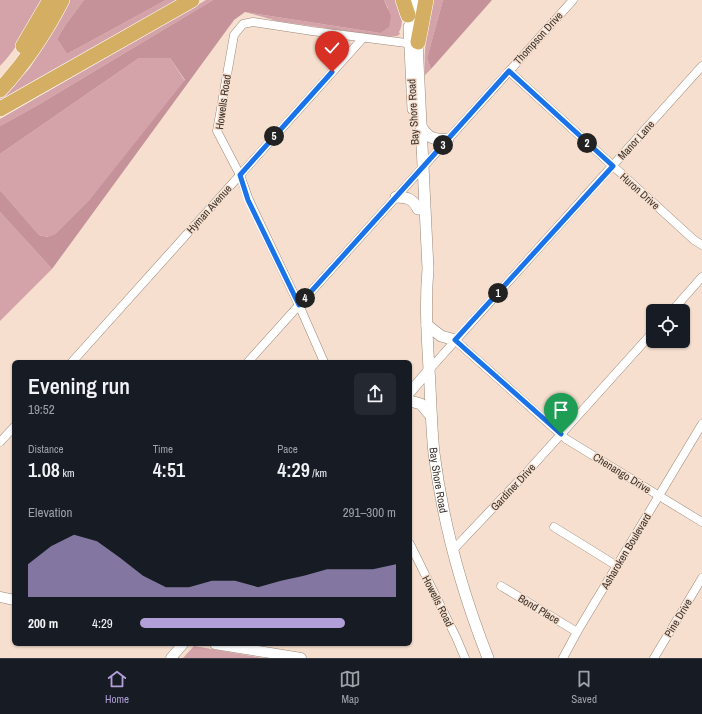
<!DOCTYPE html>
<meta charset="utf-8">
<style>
:root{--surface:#171b24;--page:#242831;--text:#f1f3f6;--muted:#9ea1a6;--line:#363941;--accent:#b29fd7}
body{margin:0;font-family:"Archivo Narrow",sans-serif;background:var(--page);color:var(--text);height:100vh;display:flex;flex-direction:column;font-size:15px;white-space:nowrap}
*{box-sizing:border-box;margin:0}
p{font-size:13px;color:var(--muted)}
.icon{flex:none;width:22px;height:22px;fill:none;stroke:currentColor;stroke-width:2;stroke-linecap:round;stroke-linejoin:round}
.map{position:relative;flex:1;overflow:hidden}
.sheet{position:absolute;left:12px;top:360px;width:400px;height:286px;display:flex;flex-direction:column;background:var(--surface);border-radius:6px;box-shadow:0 1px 3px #0004}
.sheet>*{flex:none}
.controls{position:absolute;left:646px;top:304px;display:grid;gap:8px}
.controls a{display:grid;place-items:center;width:44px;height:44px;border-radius:6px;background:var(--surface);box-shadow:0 1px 3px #0004;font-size:20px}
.pin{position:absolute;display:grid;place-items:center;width:34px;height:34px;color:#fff;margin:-41px -17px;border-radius:50% 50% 50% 0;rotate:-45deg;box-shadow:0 0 4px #0007}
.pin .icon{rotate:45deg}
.km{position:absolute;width:20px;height:20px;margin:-10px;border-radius:50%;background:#222;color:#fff;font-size:11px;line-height:20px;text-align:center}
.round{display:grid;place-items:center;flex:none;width:42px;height:42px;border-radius:6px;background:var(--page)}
.headline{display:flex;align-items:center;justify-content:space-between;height:68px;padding:0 16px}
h1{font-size:22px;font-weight:600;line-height:30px}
.stats{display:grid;grid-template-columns:repeat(3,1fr);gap:6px;height:68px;padding:4px 16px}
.stats div{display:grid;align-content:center}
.stats b{font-size:20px;font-weight:600}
.stats small{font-size:11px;font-weight:400}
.stats p{font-size:11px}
.chart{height:112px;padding:8px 16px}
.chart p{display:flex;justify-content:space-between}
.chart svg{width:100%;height:72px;margin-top:4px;fill:var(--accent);opacity:.7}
ul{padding:0 16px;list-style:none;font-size:13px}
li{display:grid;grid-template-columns:64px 48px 1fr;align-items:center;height:30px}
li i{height:10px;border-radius:5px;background:var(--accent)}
.dock{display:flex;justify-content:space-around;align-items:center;height:56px;border-top:1px solid var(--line);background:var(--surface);font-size:11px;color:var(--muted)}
.dock a{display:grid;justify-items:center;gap:2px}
.dock .active{color:var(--accent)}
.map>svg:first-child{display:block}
.green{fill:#d3a3a9}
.forest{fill:#c59299}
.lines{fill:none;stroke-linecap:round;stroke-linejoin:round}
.minor-casing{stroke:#9c8778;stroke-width:9}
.tertiary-casing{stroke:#9c8778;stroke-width:11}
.secondary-casing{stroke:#9c8778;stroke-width:12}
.motorway-casing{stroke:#fff;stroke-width:16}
.minor{stroke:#fff;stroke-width:8}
.tertiary{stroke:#fff;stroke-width:10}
.secondary{stroke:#fff;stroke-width:11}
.motorway{stroke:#d3ae63;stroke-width:15}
.route-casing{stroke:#fff;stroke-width:8}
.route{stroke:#1a73e8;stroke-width:5}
.labels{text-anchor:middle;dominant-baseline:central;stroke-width:3;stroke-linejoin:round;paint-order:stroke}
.street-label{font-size:11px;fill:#3c332c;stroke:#f6dfce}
</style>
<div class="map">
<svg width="702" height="658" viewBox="0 0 702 658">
<rect width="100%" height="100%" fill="#f6dfce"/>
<g class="green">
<path d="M0 0H43C31 23 18 47 0 66Z"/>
<path d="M69 0H84L66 24 57 39 67 54 166 0H182L0 103V99L29 69 56 27Z"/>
<path d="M206 0H213L38 105 0 126V119Z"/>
<path d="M384 0H396C400 10 405 22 399 32L400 34 397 36 387 37 277 21 245 12 380 33 388 8Z"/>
<path d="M432 0H443L427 58 431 69 425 75C423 50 428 25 432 0Z"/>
<path d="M139 58H170L185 81 89 200 55 234 49 237 39 235 0 190V154Z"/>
<path d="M0 212 52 269 0 321Z"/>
<path d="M194 646 263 658H183Z"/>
</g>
<g class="forest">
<path d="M84 0H166L67 54 57 39 66 24Z"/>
<path d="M213 0H384L391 16 389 27 380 33 245 12 234 20 52 269 0 212V190L39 235 48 237 55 234 89 200 185 80 170 58H139L0 154V126L38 105Z"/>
<path d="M443 0H492L431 69 427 58Z"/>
</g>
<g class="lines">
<g class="minor-casing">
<g id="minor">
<path d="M509 71 694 240 702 245"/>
<path d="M672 311 702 277"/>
<path d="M455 340 566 439 702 522"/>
<path d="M72 362 363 38"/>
<path d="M248 362 573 0"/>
<path d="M324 362 299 305 249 200 240 175 217 131 234 35 243 24 253 22 312 31 414 44"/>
<path d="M429 370 702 66"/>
<path d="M0 442 14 427"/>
<path d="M554 527 617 566"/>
<path d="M410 544 456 637 465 658"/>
<path d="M452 551 527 472 653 332"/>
<path d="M501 586 577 632"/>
<path d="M563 658 577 632 702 424"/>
<path d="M654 658 702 578"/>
</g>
</g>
<g class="tertiary-casing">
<g id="tertiary">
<path d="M410 392 429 370"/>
<path d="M0 597 14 600"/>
<path d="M215 644 301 658"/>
<path d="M171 658 183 644"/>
</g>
</g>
<g class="secondary-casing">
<g id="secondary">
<path id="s1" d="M415 0 428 269C425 303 427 334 429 369 431 397 431 425 434 453 443 524 462 592 488 658"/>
<path d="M409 27 413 109"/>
<path d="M422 128C429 139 436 140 448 139"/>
<path d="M396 197C407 197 413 199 418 209"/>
<path d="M427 325 441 336 455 340"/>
<path d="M410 401 421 404 431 416"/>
</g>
</g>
<g class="motorway-casing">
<g id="motorway">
<path d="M403 0 408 15"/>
<path d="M418 42 426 0"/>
<path d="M23 46 50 0"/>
<path d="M0 90C25 63 45 33 62 0"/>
<path d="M0 109 192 0"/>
</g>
</g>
<use href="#minor" class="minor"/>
<use href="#tertiary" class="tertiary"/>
<use href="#secondary" class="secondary"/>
<use href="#motorway" class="motorway"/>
</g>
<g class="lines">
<g class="route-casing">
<path id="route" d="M332 72 240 175 248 200 299 305 509 71 613 166 455 340 561 434"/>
</g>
<use href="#route" class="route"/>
</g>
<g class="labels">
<g class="street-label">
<text transform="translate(538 38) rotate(-48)">Thompson Drive</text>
<text transform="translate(223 102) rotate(-82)">Howells Road</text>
<text transform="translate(413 112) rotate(-93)">Bay Shore Road</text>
<text transform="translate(636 140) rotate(-48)">Manor Lane</text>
<text transform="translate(640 191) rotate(42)">Huron Drive</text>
<text transform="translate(209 209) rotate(-48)">Hyman Avenue</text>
<text transform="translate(622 473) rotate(32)">Chenango Drive</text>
<text stroke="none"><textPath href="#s1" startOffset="481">Bay Shore Road</textPath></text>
<text transform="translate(513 487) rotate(-47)">Gardiner Drive</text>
<text transform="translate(626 551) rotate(-59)">Asharoken Boulevard</text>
<text transform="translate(438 601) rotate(63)">Howells Road</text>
<text transform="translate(539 609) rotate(31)">Bond Place</text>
<text transform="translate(678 618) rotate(-59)">Pine Drive</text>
</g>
</g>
</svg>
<div class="controls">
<a><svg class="icon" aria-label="locate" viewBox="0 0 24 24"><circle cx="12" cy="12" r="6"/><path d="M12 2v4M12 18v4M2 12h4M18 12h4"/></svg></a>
</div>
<div class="pin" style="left:561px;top:434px;background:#1e9e55"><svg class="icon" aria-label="arrive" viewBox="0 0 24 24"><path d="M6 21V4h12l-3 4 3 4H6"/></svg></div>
<div class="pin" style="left:332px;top:72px;background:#d93025"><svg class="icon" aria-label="check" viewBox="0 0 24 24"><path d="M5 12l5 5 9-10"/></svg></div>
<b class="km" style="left:498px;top:293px">1</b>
<b class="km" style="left:587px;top:143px">2</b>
<b class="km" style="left:443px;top:145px">3</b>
<b class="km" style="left:305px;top:298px">4</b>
<b class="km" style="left:274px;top:136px">5</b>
<section class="sheet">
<div class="headline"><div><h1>Evening run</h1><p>19:52</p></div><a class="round"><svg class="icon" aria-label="share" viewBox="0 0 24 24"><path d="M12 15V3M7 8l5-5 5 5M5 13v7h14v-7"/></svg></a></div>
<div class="stats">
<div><p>Distance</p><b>1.08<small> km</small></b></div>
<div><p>Time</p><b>4:51</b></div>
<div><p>Pace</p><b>4:29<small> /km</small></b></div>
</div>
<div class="chart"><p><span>Elevation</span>291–300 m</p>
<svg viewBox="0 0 160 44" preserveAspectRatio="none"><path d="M0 44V24L10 13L20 6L30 10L40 20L50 31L60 38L70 38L80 34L90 34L100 38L110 34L120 31L130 27L140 27L150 27L160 24V44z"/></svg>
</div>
<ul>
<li><b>200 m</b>4:29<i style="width:80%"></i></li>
</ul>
</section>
</div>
<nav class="dock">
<a class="active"><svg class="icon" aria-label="home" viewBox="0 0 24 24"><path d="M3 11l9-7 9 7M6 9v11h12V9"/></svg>Home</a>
<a><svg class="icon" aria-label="map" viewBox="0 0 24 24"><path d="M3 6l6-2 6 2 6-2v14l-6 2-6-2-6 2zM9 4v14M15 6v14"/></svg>Map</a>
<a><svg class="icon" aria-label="saved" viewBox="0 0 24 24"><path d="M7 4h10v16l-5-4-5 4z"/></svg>Saved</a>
</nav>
